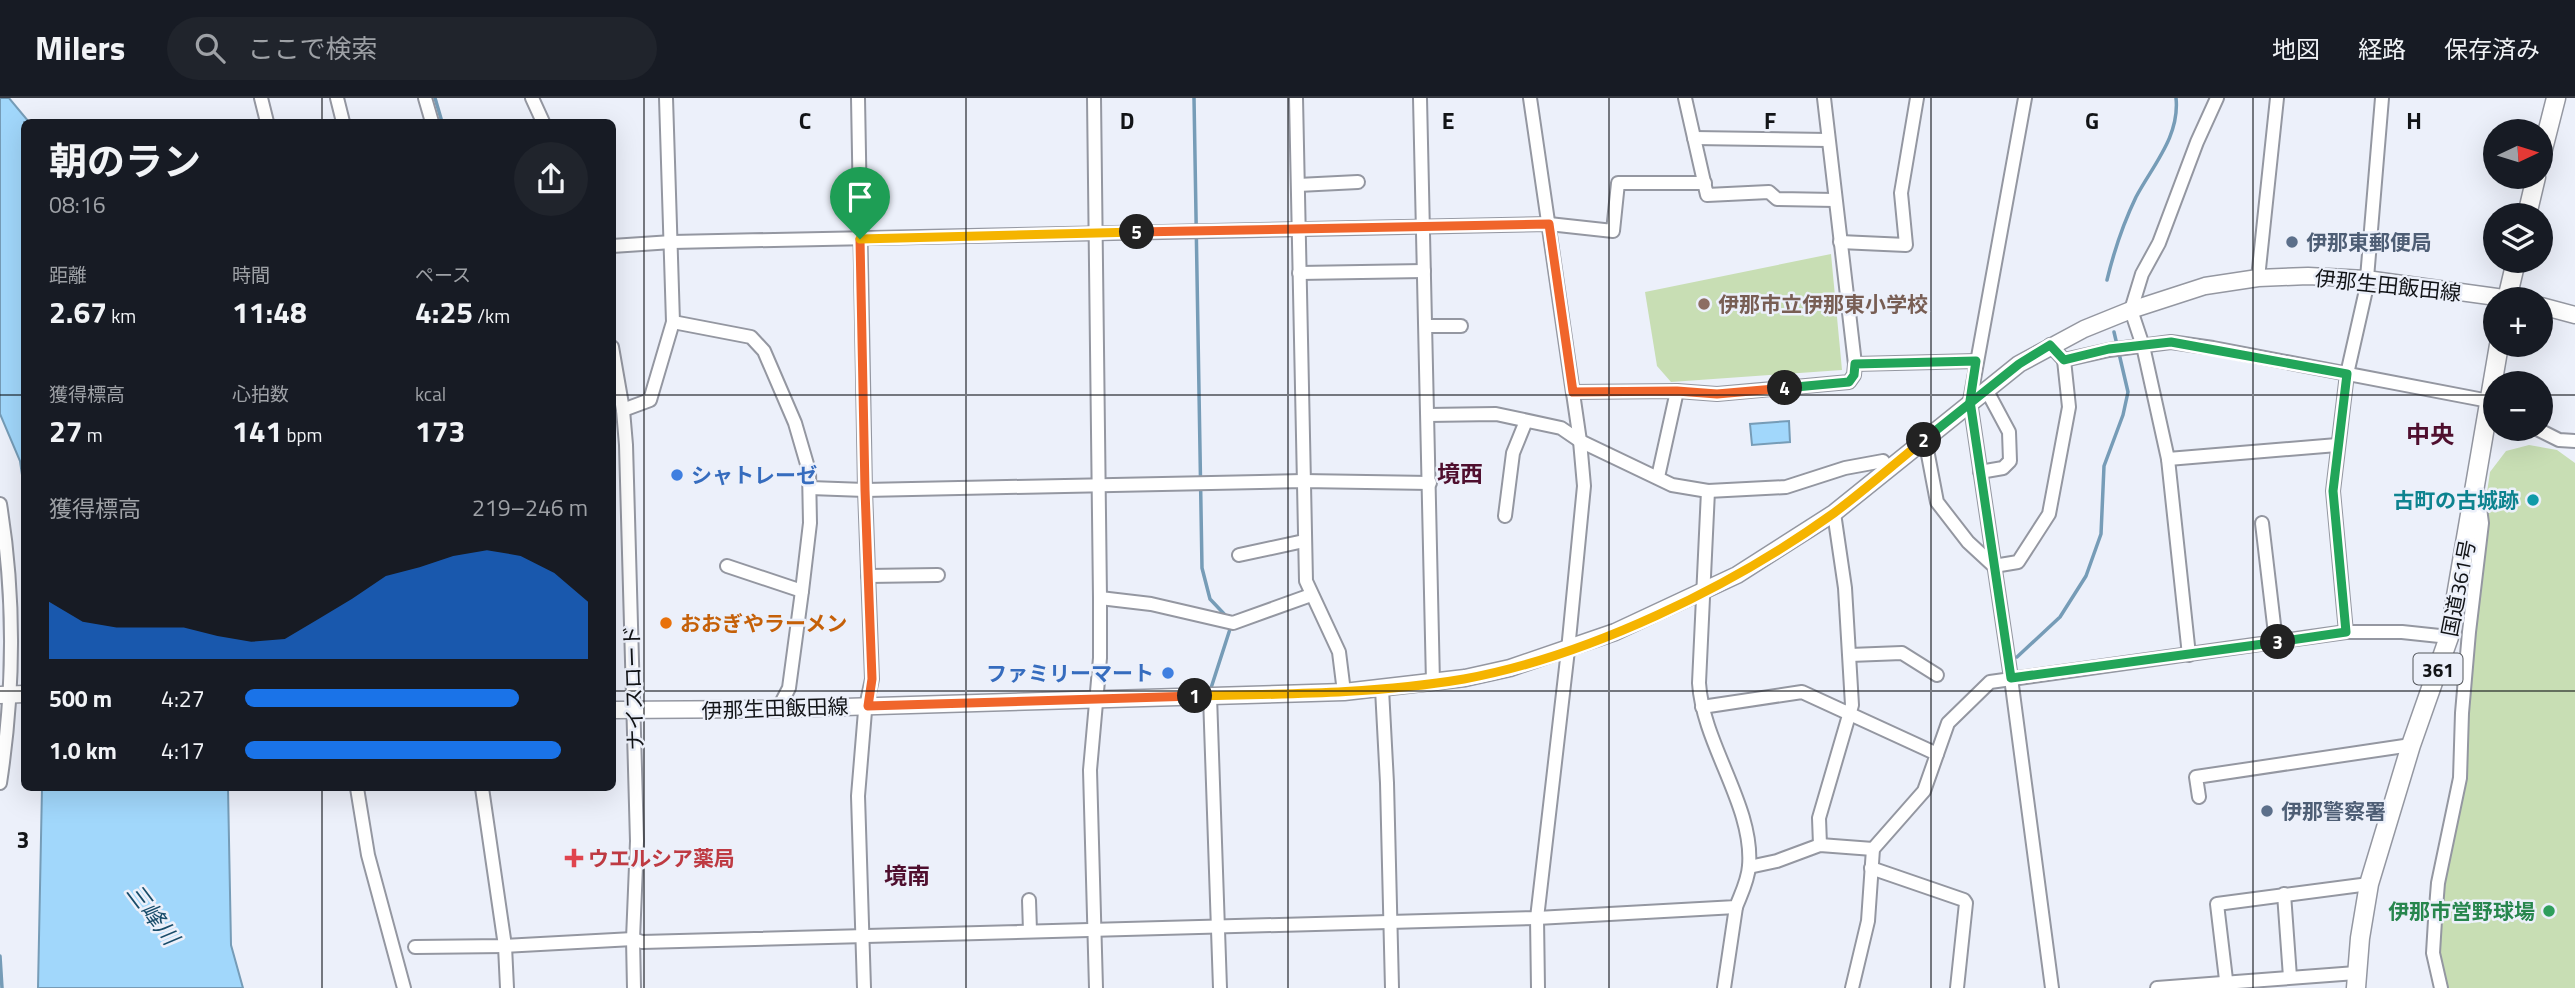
<!DOCTYPE html>
<html lang="ja">
<meta charset="utf-8">
<style>
:root{--surface:#171b24;--page:#20242c;--text:#f1f3f6;--muted:#9ea1a6;--line:#363941;--accent:#1a73e8}
body{margin:0;font-family:"Titillium Web","Noto Sans JP",sans-serif;background:var(--page);color:var(--text);height:100vh;display:flex;flex-direction:column;font-size:26px;white-space:nowrap}
*{box-sizing:border-box;margin:0}
p{font-size:23px;color:var(--muted)}
.icon{flex:none;width:38px;height:38px;fill:none;stroke:currentColor;stroke-width:2;stroke-linecap:round;stroke-linejoin:round}
.map{position:relative;flex:1;overflow:hidden}
.side{position:absolute;left:21px;top:21px;width:595px;height:672px;display:flex;flex-direction:column;background:var(--surface);border-radius:10px;box-shadow:0 7px 28px #0002}
.side>*{flex:none}
.needle{width:46px;rotate:86deg}
.tools{position:absolute;left:2483px;top:21px;display:grid;gap:14px}
.tools a{display:grid;place-items:center;width:70px;height:70px;border-radius:50%;background:var(--surface);box-shadow:0 7px 28px #0002;font-size:35px}
.pin{position:absolute;display:grid;place-items:center;width:60px;height:60px;color:#fff;margin:-72px -30px;border-radius:50% 50% 50% 0;rotate:-45deg;box-shadow:0 0 7px #0007}
.pin .icon{rotate:45deg}
.km{position:absolute;width:35px;height:35px;margin:-18px;border-radius:50%;background:#222;color:#fff;font-size:19px;line-height:35px;text-align:center}
.round{display:grid;place-items:center;flex:none;width:74px;height:74px;border-radius:37px;background:var(--page)}
.summary{display:flex;align-items:center;justify-content:space-between;height:119px;padding:0 28px}
h1{font-size:38px;font-weight:700;line-height:52px}
.stats{display:grid;grid-template-columns:repeat(3,1fr);gap:10px;height:119px;padding:7px 28px}
.stats div{display:grid;align-content:center}
.stats b{font-size:30px;font-weight:700}
.stats small{font-size:19px;font-weight:400}
.stats p{font-size:19px}
.chart{height:196px;padding:14px 28px}
.chart p{display:flex;justify-content:space-between}
.chart svg{width:100%;height:126px;margin-top:7px;fill:var(--accent);opacity:.7}
ul{padding:0 28px;list-style:none;font-size:23px}
li{display:grid;grid-template-columns:112px 84px 1fr;align-items:center;height:52px}
li i{height:18px;border-radius:9px;background:var(--accent)}
header{display:flex;align-items:center;gap:42px;box-sizing:border-box;height:98px;padding:0 35px;background:var(--surface);border-bottom:2px solid var(--line)}
header strong{font-size:33px}
nav{display:flex;gap:38px;margin-inline-start:auto;font-size:24px}
.search{width:490px;height:63px;background:var(--page);display:flex;align-items:center;gap:18px;box-sizing:border-box;padding:0 24px;border-radius:38px;color:var(--muted);font-size:26px}
.map>svg:first-child{display:block}
.green{fill:#c8deb4}
.water{fill:#a1d7fb;stroke:#769cb7;stroke-width:2}
.lines{fill:none;stroke-linecap:round;stroke-linejoin:round}
.stream{stroke:#769cb7;stroke-width:3.5}
.minor-casing{stroke:#9497a1;stroke-width:16}
.major-casing{stroke:#9497a1;stroke-width:19}
.highway-casing{stroke:#9497a1;stroke-width:21}
.minor{stroke:#fff;stroke-width:12}
.major{stroke:#fff;stroke-width:16}
.highway{stroke:#fff;stroke-width:18}
.split-1-casing{stroke:#fff;stroke-width:14}
.split-2-casing{stroke:#fff;stroke-width:14}
.split-3-casing{stroke:#fff;stroke-width:14}
.split-4-casing{stroke:#fff;stroke-width:14}
.split-5-casing{stroke:#fff;stroke-width:14}
.split-6-casing{stroke:#fff;stroke-width:14}
.split-1{stroke:#f0652b;stroke-width:9}
.split-2{stroke:#f5b400;stroke-width:9}
.split-3{stroke:#22a559;stroke-width:9}
.split-4{stroke:#22a559;stroke-width:9}
.split-5{stroke:#f0652b;stroke-width:9}
.split-6{stroke:#f5b400;stroke-width:9}
.grid{fill:none;stroke:#121417;stroke-width:2;stroke-opacity:0.55}
.service-dot{fill:#5c6f8a;stroke:#ecf0fa;stroke-width:2.5}
.education-dot{fill:#8d6e63;stroke:#ecf0fa;stroke-width:2.5}
.shop-dot{fill:#3f7fe0;stroke:#ecf0fa;stroke-width:2.5}
.culture-dot{fill:#0f9aa8;stroke:#ecf0fa;stroke-width:2.5}
.food-dot{fill:#e8710a;stroke:#ecf0fa;stroke-width:2.5}
.health-dot{fill:#e0444e;stroke:#ecf0fa;stroke-width:2.5}
.leisure-dot{fill:#2e9e5b;stroke:#ecf0fa;stroke-width:2.5}
.labels{text-anchor:middle;dominant-baseline:central;stroke-width:5;stroke-linejoin:round;paint-order:stroke}
.shield{fill:#ecf0fa;stroke:#53565b;stroke-width:2}
.shield-label{font-size:19px;font-weight:bold;fill:#121417}
.service-label{font-size:21px;font-weight:bold;fill:#4e5e75;stroke:#ecf0fa;text-anchor:start}
.street-label{font-size:21px;fill:#121417;stroke:#ecf0fa}
.education-label{font-size:21px;font-weight:bold;fill:#785e54;stroke:#ecf0fa;text-anchor:start}
.shop-label{font-size:21px;font-weight:bold;fill:#366cbe;stroke:#ecf0fa;text-anchor:start}
.culture-label{font-size:21px;font-weight:bold;fill:#0d838f;stroke:#ecf0fa;text-anchor:end}
.food-label{font-size:21px;font-weight:bold;fill:#c56008;stroke:#ecf0fa;text-anchor:start}
.health-label{font-size:21px;font-weight:bold;fill:#be3a42;stroke:#ecf0fa;text-anchor:start}
.leisure-label{font-size:21px;font-weight:bold;fill:#27864d;stroke:#ecf0fa;text-anchor:end}
.neighbourhood-label{font-size:23px;font-weight:bold;fill:#4f0f2e;stroke:#ecf0fa}
.water-label{font-size:23px;font-style:italic;fill:#184c6a;stroke:#ecf0fa}
.quarter-label{font-size:24px;font-weight:bold;fill:#4f0f2e;stroke:#ecf0fa}
.grid-label{font-size:23px;text-anchor:middle;font-weight:bold;fill:#121417;stroke:#ecf0fa;stroke-width:5;stroke-linejoin:round;paint-order:stroke}
</style>
<header>
<strong>Milers</strong>
<div class="search"><svg class="icon" aria-label="search" viewBox="0 0 24 24"><circle cx="10" cy="10" r="6"/><path d="M15 15l6 6"/></svg>ここで検索</div>
<nav><a>地図</a><a>経路</a><a>保存済み</a></nav>
</header>
<div class="map">
<svg width="2575" height="890" viewBox="0 0 2575 890">
<rect width="100%" height="100%" fill="#ecf0fa"/>
<g class="green">
<path d="M1831 156 1842 272 1671 284 1657 268 1645 194Z"/>
<path d="M2529 347 2557 352 2575 365V890H2434L2427 856 2432 788 2455 679 2461 571 2490 374 2506 353Z"/>
</g>
<g class="water">
<path d="M0 0H9L29 24H24V391L20 363 0 316Z"/>
<path d="M1789 323 1790 344 1752 347 1750 326Z"/>
<path d="M42 690H228L231 847 243 890H38Z"/>
</g>
<g class="lines">
<g class="stream">
<path d="M435 0 442 24"/>
<path d="M1194 0 1202 470 1210 501 1227 519"/>
<path d="M2107 182C2114 153 2123 126 2136 99 2153 67 2180 38 2176 0"/>
<path d="M2017 559 2060 519 2086 478 2101 436 2104 368 2123 317 2128 294 2114 234"/>
<path d="M1211 590 1231 528"/>
<path d="M1959 622 1993 589"/>
<path d="M0 858 2 890"/>
</g>
<g class="minor-casing">
<g id="minor">
<path d="M261 0 267 24"/>
<path d="M337 0 343 24"/>
<path d="M425 0 432 24"/>
<path d="M532 0 543 24"/>
<path d="M858 0 865 392 872 581 865 613 858 698 864 890"/>
<path d="M1094 0 1100 500V560L1090 672 1096 890"/>
<path d="M1296 0 1306 483 1339 554 1344 594"/>
<path d="M1420 0 1433 585"/>
<path d="M1530 0 1580 343 1584 388 1568 552 1537 820 1538 890"/>
<path d="M1685 0 1707 97 1769 94 1777 101 1835 102"/>
<path d="M2025 0 1970 303 2011 580 2052 890"/>
<path d="M1694 40 1828 42"/>
<path d="M1298 87 1358 84"/>
<path d="M1840 144 1906 147 1901 95 1917 0"/>
<path d="M612 148 672 144 1549 126 1613 133 1618 85H1705"/>
<path d="M1299 175 1424 173"/>
<path d="M2258 180 2277 0"/>
<path d="M673 224 751 239 764 253 795 325 809 373 810 425 802 493 789 590 778 611"/>
<path d="M1426 228H1461"/>
<path d="M2050 247 2064 262 2109 252 2171 244 2213 250 2489 303"/>
<path d="M612 249 623 312 626 347 637 743 633 841 634 890"/>
<path d="M1855 266 1976 263"/>
<path d="M1573 294 1677 293 1717 296 1849 284 1854 277 1855 266 1824 0"/>
<path d="M623 312 650 302 673 224 666 0"/>
<path d="M1428 317 1496 316 1561 330 1580 343 1672 387 1708 393 1786 389 1845 370 1883 363 1888 371"/>
<path d="M2537 331 2559 342 2575 343"/>
<path d="M1925 341 1937 404 1968 444 1994 468 2018 464 2049 416 2069 309 2064 262"/>
<path d="M2168 361 2337 347"/>
<path d="M1980 374 2003 370 2010 363 2009 334 1986 291"/>
<path d="M1658 379 1677 293"/>
<path d="M810 390 865 392 1303 383 1430 385"/>
<path d="M0 406C15 498 14 594 0 685"/>
<path d="M1505 418 1513 355 1526 323"/>
<path d="M2262 425 2276 544"/>
<path d="M1239 457 1304 443"/>
<path d="M727 468 802 493"/>
<path d="M868 478 938 477"/>
<path d="M1100 500 1151 506 1233 525 1311 497"/>
<path d="M2346 534 2333 393 2347 276 2366 192 2382 0"/>
<path d="M1850 557 1902 555 1937 577"/>
<path d="M2189 557 2168 361 2143 248 2131 212 2142 176 2159 145 2197 44 2217 0"/>
<path d="M1382 591 1387 685 1392 890"/>
<path d="M1210 598 1220 890"/>
<path d="M1702 609 1802 594 1937 656"/>
<path d="M357 690 368 757 404 890"/>
<path d="M482 690 505 848 507 890"/>
<path d="M2199 699 2196 679 2411 647"/>
<path d="M1820 747 1819 720 1852 607 1845 490 1834 415"/>
<path d="M1749 769 1777 763 1820 747 1873 751"/>
<path d="M1871 770 1964 802 1966 805 1957 890"/>
<path d="M2284 796 2290 879"/>
<path d="M1029 802 1030 833"/>
<path d="M415 849 505 848 633 841 642 844 1537 820 1736 809C1741 796 1748 783 1749 768 1754 708 1703 647 1699 585L1708 393"/>
<path d="M1724 890 1736 809"/>
<path d="M1852 890 1868 823 1873 751 1924 693 1948 625 1990 584 2346 534H2402L2449 539"/>
<path d="M2157 890 2356 875"/>
<path d="M2227 890 2217 806 2369 786"/>
<path d="M2441 890 2433 855 2435 822 2438 785 2460 680 2462 615 2469 534 2482 425 2478 395"/>
</g>
</g>
<g class="major-casing">
<g id="major">
<path d="M2541 208 2575 217"/>
<path d="M0 597 24 596"/>
<path d="M612 612 778 611 1344 594 1465 580 1510 570 1615 534 1737 477 1834 415 2019 266 2084 231 2131 212 2205 188 2258 180 2308 178 2366 181 2511 201"/>
</g>
</g>
<g class="highway-casing">
<g id="highway">
<path d="M2541 59 2556 0"/>
<path d="M2527 117 2536 79"/>
<path d="M2507 201 2516 163"/>
<path d="M2356 890 2360 840 2369 786 2411 647 2449 539 2499 247"/>
</g>
</g>
<use href="#minor" class="minor"/>
<use href="#major" class="major"/>
<use href="#highway" class="highway"/>
</g>
<g class="lines">
<g class="split-1-casing">
<path id="split-1" d="M860 141 865 392 872 581 868 608 1195 598"/>
</g>
<g class="split-2-casing">
<path id="split-2" d="M1195 598C1285 596 1375 596 1464 581 1589 558 1731 489 1834 415 1865 392 1894 366 1924 342"/>
</g>
<g class="split-3-casing">
<path id="split-3" d="M1924 342 2019 266 2050 247 2064 262 2109 251 2171 244 2347 276 2333 393 2346 534 2278 544"/>
</g>
<g class="split-4-casing">
<path id="split-4" d="M1785 290 1849 284 1854 277 1855 266 1976 263 1970 303 2011 580 2278 544"/>
</g>
<g class="split-5-casing">
<path id="split-5" d="M1137 134 1549 126 1573 294 1677 293 1717 296 1785 290"/>
</g>
<g class="split-6-casing">
<path id="split-6" d="M860 141 1137 134"/>
</g>
<use href="#split-1" class="split-1"/>
<use href="#split-2" class="split-2"/>
<use href="#split-3" class="split-3"/>
<use href="#split-4" class="split-4"/>
<use href="#split-5" class="split-5"/>
<use href="#split-6" class="split-6"/>
</g>
<path class="grid" d="M322 0V24M644 0V890M966 0V890M1288 0V890M1609 0V890M1931 0V890M2253 0V890M0 297H24M612 297H2496M2541 297H2575M0 593H24M612 593H2575M322 690V890"/>
<g class="service-dot">
<circle cx="2292" cy="144" r="7"/>
<circle cx="2267" cy="713" r="7"/>
</g>
<circle class="education-dot" cx="1704" cy="206" r="7"/>
<g class="shop-dot">
<circle cx="677" cy="377" r="7"/>
<circle cx="1168" cy="575" r="7"/>
</g>
<circle class="culture-dot" cx="2533" cy="402" r="7"/>
<circle class="food-dot" cx="666" cy="525" r="7"/>
<path class="health-dot" d="M570.5 749.5h7v7h7v7h-7v7h-7v-7h-7v-7h7z"/>
<circle class="leisure-dot" cx="2549" cy="813" r="7"/>
<g class="labels">
<rect class="shield" x="2413.5" y="555.5" width="49" height="31" rx="5"/>
<g class="shield-label">
<text x="2438" y="571">361</text>
</g>
<g class="service-label">
<text x="2306" y="144">伊那東郵便局</text>
<text x="2281" y="713">伊那警察署</text>
</g>
<g class="street-label">
<text transform="translate(2388 187) rotate(6)">伊那生田飯田線</text>
<text transform="translate(2458 490) rotate(-79)">国道361号</text>
<text transform="translate(633 590) rotate(-92)">ナイスロード</text>
<text transform="translate(775 610) rotate(-2)">伊那生田飯田線</text>
</g>
<g class="education-label">
<text x="1718" y="206">伊那市立伊那東小学校</text>
</g>
<g class="shop-label">
<text x="691" y="377">シャトレーゼ</text>
<text x="1154" y="575" text-anchor="end">ファミリーマート</text>
</g>
<g class="culture-label">
<text x="2519" y="402">古町の古城跡</text>
</g>
<g class="food-label">
<text x="680" y="525">おおぎやラーメン</text>
</g>
<g class="health-label">
<text x="588" y="760">ウエルシア薬局</text>
</g>
<g class="leisure-label">
<text x="2535" y="813">伊那市営野球場</text>
</g>
<g class="neighbourhood-label">
<text x="1460" y="375">境西</text>
<text x="907" y="777">境南</text>
</g>
<g class="water-label">
<text transform="translate(153 816) rotate(53)">三峰川</text>
</g>
<g class="quarter-label">
<text x="2430" y="336">中央</text>
</g>
</g>
<g class="grid-label">
<text x="805" y="31">C</text>
<text x="1127" y="31">D</text>
<text x="1448" y="31">E</text>
<text x="1770" y="31">F</text>
<text x="2092" y="31">G</text>
<text x="2414" y="31">H</text>
<text x="23" y="750">3</text>
</g>
</svg>
<div class="tools">
<a><svg class="needle" viewBox="-14 -14 28 28"><path d="M0-13l5 13h-10z" fill="#e53935"/><path d="M0 13l5-13h-10z" fill="#9ea1a6"/></svg></a>
<a><svg class="icon" aria-label="layers" viewBox="0 0 24 24"><path d="M12 4l9 5-9 5-9-5zM3 14l9 5 9-5"/></svg></a>
<a>+</a>
<a>−</a>
</div>
<div class="pin" style="left:860px;top:141px;background:#1e9e55"><svg class="icon" aria-label="arrive" viewBox="0 0 24 24"><path d="M6 21V4h12l-3 4 3 4H6"/></svg></div>
<b class="km" style="left:1195px;top:598px">1</b>
<b class="km" style="left:1924px;top:342px">2</b>
<b class="km" style="left:2278px;top:544px">3</b>
<b class="km" style="left:1785px;top:290px">4</b>
<b class="km" style="left:1137px;top:134px">5</b>
<section class="side">
<div class="summary"><div><h1>朝のラン</h1><p>08:16</p></div><a class="round"><svg class="icon" aria-label="share" viewBox="0 0 24 24"><path d="M12 15V3M7 8l5-5 5 5M5 13v7h14v-7"/></svg></a></div>
<div class="stats">
<div><p>距離</p><b>2.67<small> km</small></b></div>
<div><p>時間</p><b>11:48</b></div>
<div><p>ペース</p><b>4:25<small> /km</small></b></div>
</div>
<div class="stats">
<div><p>獲得標高</p><b>27<small> m</small></b></div>
<div><p>心拍数</p><b>141<small> bpm</small></b></div>
<div><p>kcal</p><b>173</b></div>
</div>
<div class="chart"><p><span>獲得標高</span>219–246 m</p>
<svg viewBox="0 0 160 44" preserveAspectRatio="none"><path d="M0 44V24L10 31L20 33L30 33L40 33L50 36L60 38L70 37L80 30L90 23L100 15L110 12L120 8L130 6L140 8L150 14L160 24V44z"/></svg>
</div>
<ul>
<li><b>500 m</b>4:27<i style="width:80%"></i></li>
<li><b>1.0 km</b>4:17<i style="width:92%"></i></li>
</ul>
</section>
</div>
